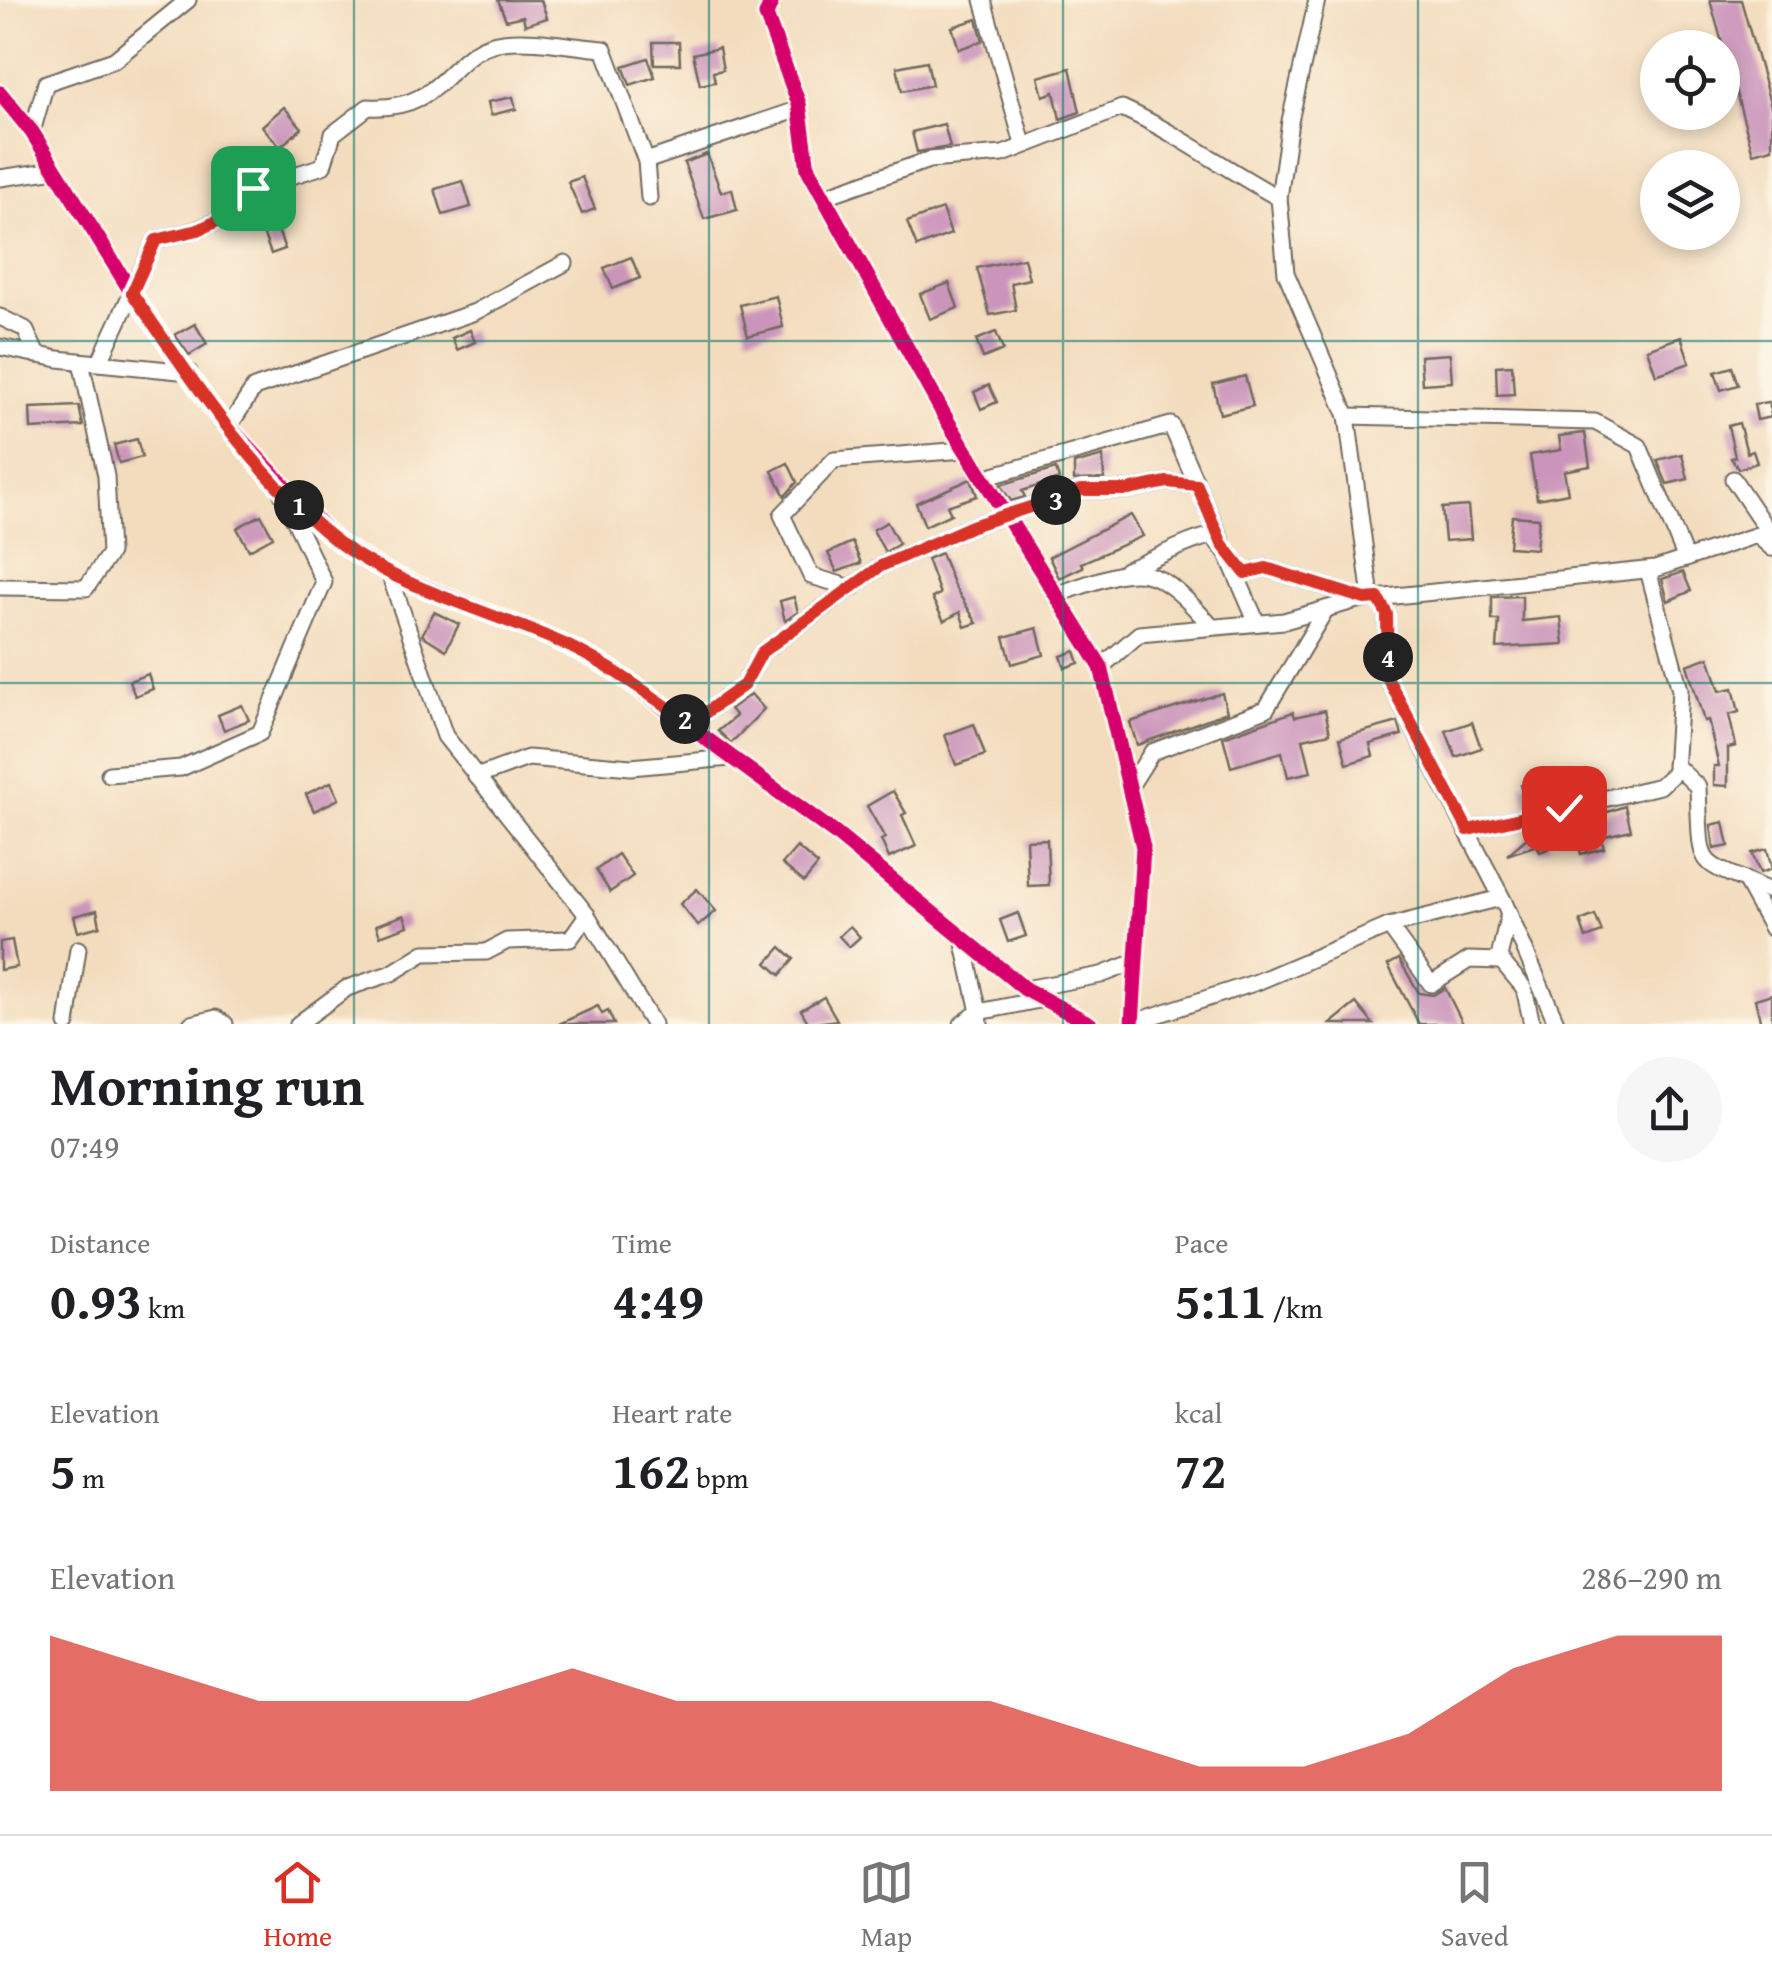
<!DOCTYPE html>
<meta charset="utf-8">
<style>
:root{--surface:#fff;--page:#f6f6f6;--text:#202124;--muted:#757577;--line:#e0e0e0;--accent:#d93025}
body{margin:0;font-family:"Gentium Book Plus",serif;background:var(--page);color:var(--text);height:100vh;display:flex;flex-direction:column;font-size:38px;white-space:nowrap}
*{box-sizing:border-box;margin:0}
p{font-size:32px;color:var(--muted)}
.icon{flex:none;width:55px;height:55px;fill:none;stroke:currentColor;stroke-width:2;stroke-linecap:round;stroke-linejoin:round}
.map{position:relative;height:1024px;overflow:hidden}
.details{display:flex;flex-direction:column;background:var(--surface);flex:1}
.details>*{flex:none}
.controls{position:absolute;left:1640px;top:30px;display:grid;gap:20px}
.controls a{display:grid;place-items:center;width:100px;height:100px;border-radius:50%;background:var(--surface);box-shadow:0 5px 15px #0003;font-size:50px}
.pin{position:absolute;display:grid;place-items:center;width:85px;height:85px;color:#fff;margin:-42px;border-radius:20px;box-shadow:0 5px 15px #0006}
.km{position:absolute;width:50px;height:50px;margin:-25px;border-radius:50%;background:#222;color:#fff;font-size:28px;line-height:50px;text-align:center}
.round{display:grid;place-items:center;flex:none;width:105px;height:105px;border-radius:52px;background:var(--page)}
.headline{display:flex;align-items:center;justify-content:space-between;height:170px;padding:0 50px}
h1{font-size:55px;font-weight:700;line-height:75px}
.metrics{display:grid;grid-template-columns:repeat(3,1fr);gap:15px;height:170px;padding:10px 50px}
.metrics div{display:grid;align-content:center}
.metrics b{font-size:50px;font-weight:700}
.metrics small{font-size:28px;font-weight:400}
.metrics p{font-size:28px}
.chart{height:280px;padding:20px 50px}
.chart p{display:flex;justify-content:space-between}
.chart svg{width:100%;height:180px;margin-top:10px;fill:var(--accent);opacity:.7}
.tab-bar{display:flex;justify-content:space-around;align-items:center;height:140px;border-top:2px solid var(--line);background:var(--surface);font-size:28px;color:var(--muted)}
.tab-bar a{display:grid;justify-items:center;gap:5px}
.tab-bar .active{color:var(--accent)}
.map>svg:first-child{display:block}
.building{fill:#cb95bb}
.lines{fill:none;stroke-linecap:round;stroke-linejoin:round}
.street-casing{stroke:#71695e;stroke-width:19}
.street{stroke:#fff;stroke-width:15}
.cycleway-casing{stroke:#fcf5e5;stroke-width:21}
.cycleway{stroke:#d6006c;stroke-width:15}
.route-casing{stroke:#fff;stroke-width:20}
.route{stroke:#d93025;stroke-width:12}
.grid{fill:none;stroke:#0f766e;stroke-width:2.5;stroke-opacity:0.55}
</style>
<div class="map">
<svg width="1772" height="1024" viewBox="0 0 1772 1024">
<rect width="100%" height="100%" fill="#fcf5e5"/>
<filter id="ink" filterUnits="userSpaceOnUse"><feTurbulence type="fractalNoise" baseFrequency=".01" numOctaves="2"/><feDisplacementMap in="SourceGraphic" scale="20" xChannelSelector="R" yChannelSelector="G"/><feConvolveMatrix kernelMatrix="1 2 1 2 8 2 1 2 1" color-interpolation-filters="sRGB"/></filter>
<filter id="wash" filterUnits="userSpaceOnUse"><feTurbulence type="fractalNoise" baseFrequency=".0048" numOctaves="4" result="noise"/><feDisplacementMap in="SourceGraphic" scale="40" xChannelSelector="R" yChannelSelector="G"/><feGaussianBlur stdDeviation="2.25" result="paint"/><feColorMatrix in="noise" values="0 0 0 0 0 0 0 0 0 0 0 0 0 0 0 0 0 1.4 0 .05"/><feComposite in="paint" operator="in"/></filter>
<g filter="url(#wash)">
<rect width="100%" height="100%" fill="#f3dcbd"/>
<g id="blocks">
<g class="building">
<path d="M498 0H541L547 18 525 25 523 16 506 20Z"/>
<path d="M1710 0H1741L1772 110V148L1753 153Z"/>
<path d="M977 19 983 41 959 49 952 27Z"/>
<path d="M653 42H679L680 64H654Z"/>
<path d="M719 48 723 70 713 72 715 82 700 85 693 54Z"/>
<path d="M648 58 655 77 630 85 623 66Z"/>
<path d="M927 61 932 85 902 91 897 67Z"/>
<path d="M1070 68 1080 112 1060 119 1054 92 1043 96 1038 77Z"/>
<path d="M513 97 516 109 491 115 488 102Z"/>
<path d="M284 107 302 128 280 147 262 126Z"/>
<path d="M944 124 950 147 917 152 912 132Z"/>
<path d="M707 154 721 192 732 189 737 210 704 219 684 163Z"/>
<path d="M582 177 595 209 582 214 568 182Z"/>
<path d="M463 181 471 207 443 215 435 189Z"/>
<path d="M942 209 951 234 917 247 907 222Z"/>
<path d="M276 225 285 249 271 254 262 230Z"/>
<path d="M631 257 640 278 613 289 604 268Z"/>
<path d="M1024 258 1029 279 1011 283 1016 310 990 315 977 268Z"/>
<path d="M949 283 958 308 930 319 920 294Z"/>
<path d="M776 296 783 327 748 336 740 305Z"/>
<path d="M195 324 207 344 189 355 175 335Z"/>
<path d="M470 330 475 342 457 350 452 338Z"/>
<path d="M996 332 1003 350 983 358 976 340Z"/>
<path d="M1681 337 1690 363 1656 375 1647 349Z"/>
<path d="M1450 354 1452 382 1422 384 1420 356Z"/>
<path d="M1512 365 1514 394 1497 395 1496 366Z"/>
<path d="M1732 367 1738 385 1721 390 1715 372Z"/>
<path d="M1245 376 1253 406 1220 414 1213 384Z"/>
<path d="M989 385 997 402 981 409 974 392Z"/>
<path d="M1769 402 1771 417 1757 420 1754 404Z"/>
<path d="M79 406 83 426 31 429 30 408Z"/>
<path d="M1739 423 1747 453 1753 451 1757 463 1738 469 1731 458 1735 457 1728 426Z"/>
<path d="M1585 433 1590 466 1564 471 1568 493 1537 499 1530 455 1561 450 1559 436Z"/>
<path d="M137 439 142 457 119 463 114 445Z"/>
<path d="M1682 454 1688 479 1667 484 1657 460Z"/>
<path d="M1103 456 1104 479 1074 480V464Z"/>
<path d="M788 463 797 482 785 496 772 471Z"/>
<path d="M1056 469 1059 479 1022 491 1025 497 1011 501 1000 485Z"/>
<path d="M971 479 977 496 947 506 951 514 925 526 916 503Z"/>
<path d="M1468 506 1471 539 1445 541 1442 508Z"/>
<path d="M261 515 273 537 249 550 237 528Z"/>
<path d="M1131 515 1143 536 1081 563 1083 567 1059 578 1049 557Z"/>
<path d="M1512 516 1539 518 1536 549 1509 547Z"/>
<path d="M887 522 899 544 885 552 873 530Z"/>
<path d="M852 542 861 563 837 572 828 553Z"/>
<path d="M941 553 954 586 977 623 965 627 960 612 944 621 932 598 940 594 927 559Z"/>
<path d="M1683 572 1691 591 1668 601 1662 579Z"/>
<path d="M1522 596V621L1561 617 1564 644 1497 648 1499 620H1492V597Z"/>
<path d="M794 597 798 612 785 621 780 601Z"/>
<path d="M434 612 459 624 446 650 422 635Z"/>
<path d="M1037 628 1044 655 1012 664 1004 637Z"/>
<path d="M1075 651 1079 663 1065 668 1061 656Z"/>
<path d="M1709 657 1720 691 1733 688 1739 712 1729 715 1736 746 1728 748V786L1714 785V766H1719L1708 720 1704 721 1687 665Z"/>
<path d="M148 674 153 689 135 696 129 681Z"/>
<path d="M1222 693 1227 712 1137 745 1130 722Z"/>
<path d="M751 694 764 709 731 743 718 731 736 716 730 709Z"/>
<path d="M242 705 249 720 224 730 218 715Z"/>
<path d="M1325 710 1330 733 1303 739 1311 772 1288 777 1282 752 1231 767 1223 737 1293 712 1295 717Z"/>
<path d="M1398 722 1402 735 1370 744 1373 756 1347 764 1340 738Z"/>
<path d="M1472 722 1481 748 1456 757 1446 731Z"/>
<path d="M974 724 985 755 956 765 945 735Z"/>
<path d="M1543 779 1549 800 1527 805 1521 785Z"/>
<path d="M331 782 339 799 314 811 306 794Z"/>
<path d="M893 791 906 813 902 815 916 846 889 858 881 840 885 838 867 806Z"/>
<path d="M1625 806 1631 830 1601 837 1604 848 1581 854 1573 824Z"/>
<path d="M1724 822 1729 846 1714 849 1711 825Z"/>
<path d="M1542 825 1550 848 1540 852 1537 845 1507 855Z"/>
<path d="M1047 839 1049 885 1028 886 1026 840Z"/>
<path d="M797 847 818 865 804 882 782 864Z"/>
<path d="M1767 849 1772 869 1760 873 1752 853Z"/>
<path d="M618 854 633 876 610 892 596 870Z"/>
<path d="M697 889 716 911 698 926 680 904Z"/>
<path d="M97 910 100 926 78 932 74 916Z"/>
<path d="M1018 913 1026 936 1008 942 1000 920Z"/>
<path d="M404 915 408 926 380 936 376 925Z"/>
<path d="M1595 915 1602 932 1586 938 1580 921Z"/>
<path d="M850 926 860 937 849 947 839 936Z"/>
<path d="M12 940 17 967 0 970V942Z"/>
<path d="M781 947 794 959 780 975 767 963Z"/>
<path d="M1399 959 1419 993 1433 995 1445 988 1463 1024H1419L1388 965Z"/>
<path d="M1772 994V1024H1761L1755 999Z"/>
<path d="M824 997 837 1020 809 1024 801 1010Z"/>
<path d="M1356 1003 1373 1024H1330Z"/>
<path d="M598 1006 602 1014 608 1011 614 1024H559Z"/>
</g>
</g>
</g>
<g filter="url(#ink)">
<use href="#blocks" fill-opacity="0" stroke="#71695e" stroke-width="2.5"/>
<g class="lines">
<g class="street-casing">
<g id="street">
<path d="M772 0 766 15 799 104 808 169 948 422 1101 667 1143 847 1132 1024"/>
<path d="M983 0 1023 144"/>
<path d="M1317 0 1290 121 1279 198 1286 273 1347 416 1371 598"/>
<path d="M0 93 32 132 132 293 212 409 336 541 389 573 556 640 610 668 836 834 1025 989 1090 1024"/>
<path d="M32 132 46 83 114 60 188 0"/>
<path d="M646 161 799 109"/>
<path d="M0 178 56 170"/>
<path d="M823 197 929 160 1003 154 1122 108C1177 133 1225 169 1279 198"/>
<path d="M0 317 25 329 37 355"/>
<path d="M0 347 58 359 189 372"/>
<path d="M99 363 156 240 197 230 243 209 253 188 323 166 333 134 368 107C448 112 448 48 503 42 534 38 573 47 604 49L646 161 649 198"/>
<path d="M1347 416 1595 422 1639 446 1686 559"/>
<path d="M228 428 254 388 475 312 565 263"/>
<path d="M983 478 1171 425 1257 623"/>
<path d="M1733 479 1766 528 1772 548"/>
<path d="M1126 570C1151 561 1192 538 1212 536L1245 573 1266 568 1361 598"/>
<path d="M389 573 445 736 587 915 653 1024"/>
<path d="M0 587 86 588 110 553 106 476 81 362"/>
<path d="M852 588 811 576 782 515 834 460 965 450"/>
<path d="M1056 595C1140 565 1150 557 1212 627"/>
<path d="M1379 598 1387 614 1388 679 1504 902 1557 1024"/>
<path d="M1101 667 1139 634 1284 621 1357 600 1655 569 1757 535 1772 548"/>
<path d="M691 723 744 685 762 652 881 566 972 526 1081 490H1128L1167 482 1197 485"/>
<path d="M1675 765 1698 787C1702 877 1693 856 1772 892"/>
<path d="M109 774 181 768 260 733 324 582 282 494"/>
<path d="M476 777 528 758 631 767 730 758"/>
<path d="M1129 788 1152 752 1266 709 1326 609"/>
<path d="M1468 830 1660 786 1675 772 1680 690 1648 570"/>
<path d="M1745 880 1772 929"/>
<path d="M1509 912 1499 958 1524 988 1532 1024"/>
<path d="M1389 926 1431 984 1469 960 1501 961"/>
<path d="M963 939 979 1012 1044 999"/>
<path d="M1025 989 1101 975 1135 962"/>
<path d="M1132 1023 1257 982 1389 926 1497 899"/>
<path d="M67 1024 78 949"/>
<path d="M191 1024 216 1018 225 1024"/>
<path d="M298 1024 347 988 392 973 424 953 486 952 507 941 570 939 587 915"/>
<path d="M962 1024 979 1012 980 1024"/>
</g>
</g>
<use href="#street" class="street"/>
<g class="cycleway-casing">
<g id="cycleway">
<path d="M772 0 766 15 799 104 808 169 948 422 1101 667 1143 847 1132 1024"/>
<path d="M0 93 32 132 132 293 212 409 336 541 389 573 556 640 610 668 836 834 1025 989 1090 1024"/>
</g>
</g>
<use href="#cycleway" class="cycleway"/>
</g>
</g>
<g class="lines" filter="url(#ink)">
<g class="route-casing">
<path id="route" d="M253 188 243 209 198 230 156 240 132 293C192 380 252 473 334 539 391 585 488 611 555 640 604 660 647 694 691 723L744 685 762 652 881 566 972 526 1082 490H1128L1167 482 1197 485 1222 544 1245 573 1266 568 1365 599 1378 598 1387 614 1388 679 1468 830 1564 808"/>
</g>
<use href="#route" class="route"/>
</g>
<path class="grid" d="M354 0V1024M709 0V1024M1063 0V1024M1418 0V1024M0 341H1772M0 683H1772"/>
</svg>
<div class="controls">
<a><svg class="icon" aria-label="locate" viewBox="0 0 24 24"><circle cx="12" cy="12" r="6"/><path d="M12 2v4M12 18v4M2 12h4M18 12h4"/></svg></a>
<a><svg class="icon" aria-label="layers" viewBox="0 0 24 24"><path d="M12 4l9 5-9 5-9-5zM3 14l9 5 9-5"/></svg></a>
</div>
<div class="pin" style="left:253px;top:188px;background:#1e9e55"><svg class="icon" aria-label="arrive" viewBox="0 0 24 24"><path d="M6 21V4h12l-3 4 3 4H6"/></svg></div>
<div class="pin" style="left:1564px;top:808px;background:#d93025"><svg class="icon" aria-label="check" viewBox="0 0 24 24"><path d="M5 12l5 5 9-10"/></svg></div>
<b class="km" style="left:299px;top:505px">1</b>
<b class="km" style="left:685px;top:719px">2</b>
<b class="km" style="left:1056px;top:500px">3</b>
<b class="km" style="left:1388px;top:657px">4</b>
</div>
<section class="details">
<div class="headline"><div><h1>Morning run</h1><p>07:49</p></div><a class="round"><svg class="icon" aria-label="share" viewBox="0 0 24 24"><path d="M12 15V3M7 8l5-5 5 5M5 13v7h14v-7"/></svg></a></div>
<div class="metrics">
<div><p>Distance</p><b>0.93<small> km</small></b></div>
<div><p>Time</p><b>4:49</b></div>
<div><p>Pace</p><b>5:11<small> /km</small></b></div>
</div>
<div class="metrics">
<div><p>Elevation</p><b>5<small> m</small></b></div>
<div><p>Heart rate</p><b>162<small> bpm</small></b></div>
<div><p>kcal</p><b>72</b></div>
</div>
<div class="chart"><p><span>Elevation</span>286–290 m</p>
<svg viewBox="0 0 160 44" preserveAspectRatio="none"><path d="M0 44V6L10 14L20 22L30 22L40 22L50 14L60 22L70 22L80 22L90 22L100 30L110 38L120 38L130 30L140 14L150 6L160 6V44z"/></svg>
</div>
</section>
<nav class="tab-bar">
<a class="active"><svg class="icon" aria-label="home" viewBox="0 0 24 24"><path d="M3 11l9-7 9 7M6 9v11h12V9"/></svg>Home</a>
<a><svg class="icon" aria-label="map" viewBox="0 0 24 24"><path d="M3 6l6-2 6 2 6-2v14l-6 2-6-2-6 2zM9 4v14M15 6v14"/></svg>Map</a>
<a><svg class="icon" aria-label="saved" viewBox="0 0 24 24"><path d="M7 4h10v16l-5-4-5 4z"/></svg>Saved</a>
</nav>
